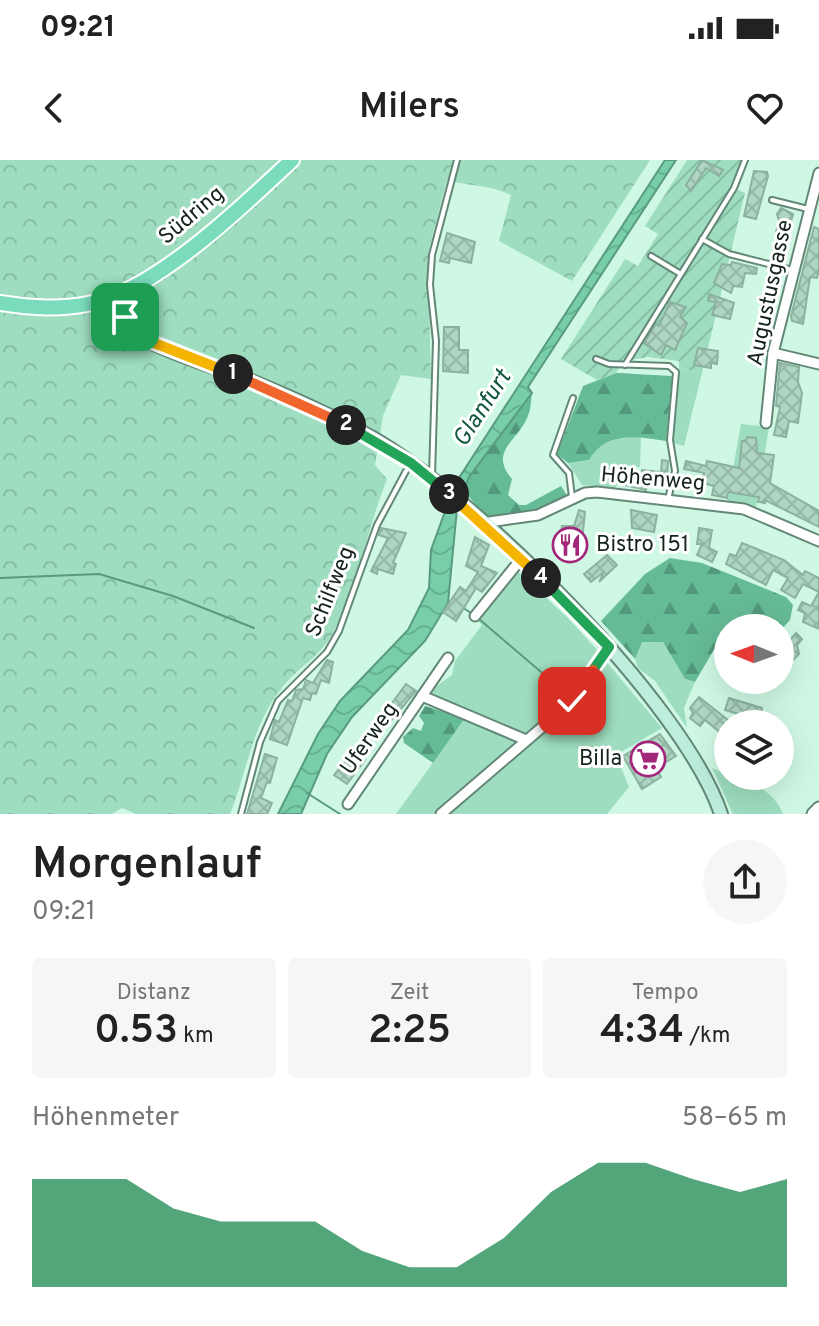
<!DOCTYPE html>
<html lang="de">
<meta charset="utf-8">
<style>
:root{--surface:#fff;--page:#f6f6f6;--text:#222;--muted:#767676;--accent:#0b8043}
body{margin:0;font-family:Overpass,sans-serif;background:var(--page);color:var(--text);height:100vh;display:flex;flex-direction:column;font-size:30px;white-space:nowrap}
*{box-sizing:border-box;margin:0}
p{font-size:26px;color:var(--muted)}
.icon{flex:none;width:44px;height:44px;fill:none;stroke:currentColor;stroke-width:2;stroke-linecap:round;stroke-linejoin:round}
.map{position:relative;height:654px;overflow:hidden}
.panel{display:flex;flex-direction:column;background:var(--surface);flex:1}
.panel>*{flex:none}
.needle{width:52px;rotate:271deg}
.fabs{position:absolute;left:714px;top:454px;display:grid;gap:16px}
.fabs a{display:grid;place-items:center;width:80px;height:80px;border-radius:50%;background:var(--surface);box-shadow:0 8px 32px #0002;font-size:40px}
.pin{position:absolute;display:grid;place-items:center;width:68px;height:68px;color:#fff;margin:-34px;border-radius:16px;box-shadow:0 4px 12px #0006}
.km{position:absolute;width:40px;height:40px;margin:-20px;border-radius:50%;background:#222;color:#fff;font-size:22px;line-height:40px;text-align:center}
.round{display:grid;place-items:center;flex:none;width:84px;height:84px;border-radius:42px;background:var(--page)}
.summary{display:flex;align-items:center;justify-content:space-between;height:136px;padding:0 32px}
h1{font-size:44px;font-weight:600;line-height:60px}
.figures{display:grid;grid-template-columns:repeat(3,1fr);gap:12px;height:136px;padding:8px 32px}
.figures div{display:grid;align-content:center;border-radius:8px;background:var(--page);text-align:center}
.figures b{font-size:40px;font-weight:600}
.figures small{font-size:22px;font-weight:400}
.figures p{font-size:22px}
.chart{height:224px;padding:16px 32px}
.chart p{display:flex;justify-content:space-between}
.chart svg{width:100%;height:144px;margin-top:8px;fill:var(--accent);opacity:.7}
.status{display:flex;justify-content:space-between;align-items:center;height:56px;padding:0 40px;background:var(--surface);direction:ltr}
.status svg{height:22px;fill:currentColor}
header{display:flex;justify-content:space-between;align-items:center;height:104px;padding:0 32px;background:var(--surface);font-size:36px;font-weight:600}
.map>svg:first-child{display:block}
.grass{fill:#9eddbf}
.forest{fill:url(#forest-firs)}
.park{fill:url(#park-crowns)}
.garden{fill:url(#garden-furrows)}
.water{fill:url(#water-waves);stroke:#599b7f;stroke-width:2}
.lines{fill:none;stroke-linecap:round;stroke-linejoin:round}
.stream{stroke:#599b7f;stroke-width:2}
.building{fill:url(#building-cross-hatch);stroke:#8bb19f;stroke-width:2}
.service-casing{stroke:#638877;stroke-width:8}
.minor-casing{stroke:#638877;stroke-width:13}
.tertiary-casing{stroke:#638877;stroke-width:15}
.secondary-casing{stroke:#638877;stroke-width:16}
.primary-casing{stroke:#fff;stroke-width:18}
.service{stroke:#fff;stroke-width:4}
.minor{stroke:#fff;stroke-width:9}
.tertiary{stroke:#fff;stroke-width:11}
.secondary{stroke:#bdeddd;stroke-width:12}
.primary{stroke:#7adcbc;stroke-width:14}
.split-1-casing{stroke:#fff;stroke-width:16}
.split-2-casing{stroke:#fff;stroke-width:16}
.split-3-casing{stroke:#fff;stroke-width:16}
.split-4-casing{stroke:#fff;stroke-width:16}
.split-5-casing{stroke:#fff;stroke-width:16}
.split-6-casing{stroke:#fff;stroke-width:16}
.split-1{stroke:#f5b400;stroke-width:10}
.split-2{stroke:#f0652b;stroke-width:10}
.split-3{stroke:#22a559;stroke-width:10}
.split-4{stroke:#f5b400;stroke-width:10}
.split-5{stroke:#22a559;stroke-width:10}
.split-6{stroke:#f0652b;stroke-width:10}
.labels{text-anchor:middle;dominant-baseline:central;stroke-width:6;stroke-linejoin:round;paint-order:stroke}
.street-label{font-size:22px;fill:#14241d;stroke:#fff}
.poi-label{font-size:22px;fill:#14241d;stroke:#fff;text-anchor:start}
.water-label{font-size:24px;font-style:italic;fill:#12573e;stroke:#fff}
</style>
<div class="status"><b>09:21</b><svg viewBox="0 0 49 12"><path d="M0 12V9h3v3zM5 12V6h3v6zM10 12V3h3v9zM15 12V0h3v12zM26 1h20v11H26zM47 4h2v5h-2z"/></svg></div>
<header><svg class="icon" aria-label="back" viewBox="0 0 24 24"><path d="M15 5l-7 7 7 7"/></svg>Milers<svg class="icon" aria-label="heart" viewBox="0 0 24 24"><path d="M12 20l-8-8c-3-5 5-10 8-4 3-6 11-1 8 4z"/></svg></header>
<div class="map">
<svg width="819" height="654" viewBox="0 0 819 654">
<defs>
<pattern id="forest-firs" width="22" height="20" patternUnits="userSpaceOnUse" patternTransform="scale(2)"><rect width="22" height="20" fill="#65bb96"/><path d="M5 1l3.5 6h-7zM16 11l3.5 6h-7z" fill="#52987a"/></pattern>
<pattern id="park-crowns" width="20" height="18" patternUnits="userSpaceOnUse" patternTransform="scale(2)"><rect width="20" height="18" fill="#9eddbf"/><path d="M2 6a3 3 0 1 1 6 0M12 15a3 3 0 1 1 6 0" fill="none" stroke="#87bea4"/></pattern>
<pattern id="garden-furrows" width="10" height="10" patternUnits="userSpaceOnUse" patternTransform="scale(2)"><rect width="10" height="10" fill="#9eddbf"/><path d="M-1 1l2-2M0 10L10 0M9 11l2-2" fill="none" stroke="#87bea4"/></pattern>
<pattern id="water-waves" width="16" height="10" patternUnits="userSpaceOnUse" patternTransform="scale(2)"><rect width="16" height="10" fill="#77cea9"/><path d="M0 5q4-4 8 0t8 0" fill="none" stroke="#66b191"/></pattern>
<pattern id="building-cross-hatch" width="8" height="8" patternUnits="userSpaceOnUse" patternTransform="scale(2)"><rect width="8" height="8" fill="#aed5c2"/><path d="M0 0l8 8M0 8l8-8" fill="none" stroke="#95b7a6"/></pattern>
</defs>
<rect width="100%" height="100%" fill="#cff8e4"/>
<g class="grass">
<path d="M679 208 702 213 684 286 672 283Z"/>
<path d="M741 264 769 267 756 347 727 342Z"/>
<path d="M624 275 641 277 640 307H626L615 329 582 325 568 303 589 300 596 288Z"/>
<path d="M515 409 567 457 601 494 570 539 529 574 521 575 435 539 428 532 452 515 455 501 482 465 476 459Z"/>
<path d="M641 482H663L685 519 695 522 684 548 687 568 655 521 638 508 635 499Z"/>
<path d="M605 500 662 568 616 595 629 627 607 654H396L465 558 527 583 573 545Z"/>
<path d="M712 608C736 618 772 624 783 654H733Z"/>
</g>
<g class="forest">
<path d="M616 213 672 216 666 281C637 276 606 271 589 300L568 303 557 294 583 226Z"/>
<path d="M532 233C531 239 531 247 529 253 521 280 487 290 512 319L508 335 519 345H526L561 326 568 337C540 351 516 359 485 356L465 332 469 317Z"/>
<path d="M670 398 702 403 786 437 793 445 790 460 780 471V468H728V482L719 481 695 522 685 519 663 482H642L635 499 601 461 645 414Z"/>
<path d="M425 546 465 558 433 603 404 583 403 577 413 568 421 571 424 563 419 556Z"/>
</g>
<path class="park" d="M0 0H650L572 121 499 81 511 35C491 25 468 26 447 20L428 93 431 219 401 215 383 256 375 305 387 319C368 367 359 419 337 465 321 499 301 503 281 529 252 565 247 612 230 654H136L122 648 112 654H0Z"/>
<path class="garden" d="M687 0H743L730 26 745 33 702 213 679 208V201L648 197 624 201 616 213 597 220 561 199 625 99 638 106 658 74 645 66Z"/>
<path class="water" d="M665 0H676L528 227 532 233 469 317 457 349 448 443 425 481 352 557 327 594 301 654H278L318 574 340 541 408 470 429 428 431 390 455 324Z"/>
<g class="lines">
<g class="stream">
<path d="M0 418 99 414 173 436 254 468"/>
<path d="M462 447 471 453"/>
<path d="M479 459 568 535"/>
<path d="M577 542 595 557"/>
<path d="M307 633 340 654"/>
</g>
</g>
<g class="building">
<path d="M702 0 723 10 719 16 706 8 691 31 686 25Z"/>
<path d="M754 11 767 12 768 16 756 59 744 56Z"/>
<path d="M781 48 793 54 786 79 775 76 779 61 777 54Z"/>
<path d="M814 67 819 69V109L817 118 810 117 803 164 792 161 791 156Z"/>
<path d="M447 73 475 82 471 103 450 98 449 103 440 101Z"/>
<path d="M732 102 757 108 756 114 745 113 742 127 733 126 731 133 714 123 722 104 731 105Z"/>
<path d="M709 134 734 143 730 159 712 155 716 142 708 141Z"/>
<path d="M670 142 686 147 680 157 687 163 675 190 666 185 661 195 644 183 656 164 659 166Z"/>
<path d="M444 167H459V190H468V213L443 211Z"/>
<path d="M698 188 718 191 717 204 711 203V208L694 205Z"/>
<path d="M780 203 799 207 798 222 802 233 798 263 789 261 786 277 774 275 780 247 776 246Z"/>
<path d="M747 277 756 278 757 293 774 295 770 323 819 351V367L765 340V343L758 342 759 337 728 332 727 338 712 335 714 326 702 323 704 313 684 309 686 301 706 306 707 301 739 308 742 281H746Z"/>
<path d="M662 300 668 301 667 321 647 318 646 330 620 324 621 314 641 316 642 310 661 312Z"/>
<path d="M579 350 585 352 581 391 560 389 562 366H574Z"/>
<path d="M631 350 657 355 654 372 632 368Z"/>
<path d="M381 368 406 373 393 403 396 404 393 414 378 409 377 414 371 411 388 378 379 375Z"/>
<path d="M699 368 712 370 709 388 717 392 712 402 697 395 702 384H697Z"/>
<path d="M475 377 489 385 481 406 497 413 482 432 476 428 456 461 443 452 460 427 466 431 478 412 466 406Z"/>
<path d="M742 383 784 400 803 415 805 411 819 418V469L803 462 805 453 798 450 802 442 811 446 819 432 803 424 795 438 781 430 788 418 773 410 766 425 726 404 730 394 736 396Z"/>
<path d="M607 395 617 405 599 422 604 412 591 422 584 414Z"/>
<path d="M796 473 802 479 797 485 799 494 789 504 780 492Z"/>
<path d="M327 500 333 502 329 523 321 520 316 534 312 533 310 540 303 538 287 585 270 579 275 560 279 562 288 540 292 541 296 530 303 529 306 520 313 523Z"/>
<path d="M406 524 416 531 389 563 383 560 387 550Z"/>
<path d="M699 537 728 560V579L705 560 700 566 690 558 693 553 690 548Z"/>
<path d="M729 538 762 548 760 560 725 550Z"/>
<path d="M660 574 676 596 656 608 661 617 642 629 623 596Z"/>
<path d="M353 592 365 600 347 624 334 615Z"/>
<path d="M265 594 277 598 270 623 267 622 261 638 272 643 267 654H247Z"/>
</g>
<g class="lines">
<g class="service-casing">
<g id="service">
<path d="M772 40 808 49"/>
<path d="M702 79 729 94 792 110"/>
<path d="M651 96 679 113"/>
<path d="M596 199 609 204 669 206 676 212 670 280 675 311 668 339"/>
<path d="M625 205 734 28 745 0"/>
<path d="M432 316 436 181 430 125 432 95 457 0"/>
<path d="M572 337 569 313 553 295 573 238"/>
<path d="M241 654 260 582 278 541 327 492 339 471 377 365 406 311"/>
</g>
</g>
<g class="minor-casing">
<g id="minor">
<path d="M773 193 819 204"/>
<path d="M766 263 773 193 819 13"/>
<path d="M482 363 538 355 585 333 597 332 744 349 819 381"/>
<path d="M475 456 521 399"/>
<path d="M422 536 526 580"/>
<path d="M348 644 448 498"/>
<path d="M441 654 561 551 609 487"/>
</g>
</g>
<g class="tertiary-casing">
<path id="tertiary" d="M813 654 819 648"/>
</g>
<g class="secondary-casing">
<path id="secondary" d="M115 136 125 157 144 179C174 195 207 204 239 216 284 234 329 254 371 277 474 335 684 543 721 654"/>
</g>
<g class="primary-casing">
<path id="primary" d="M0 143C32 148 61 150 92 143 156 130 244 45 292 0"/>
</g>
<use href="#service" class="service"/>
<use href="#minor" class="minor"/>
<use href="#tertiary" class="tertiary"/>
<use href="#secondary" class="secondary"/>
<use href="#primary" class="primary"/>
</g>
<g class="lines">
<g class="split-1-casing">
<path id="split-1" d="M125 157 144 179 233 214"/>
</g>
<g class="split-2-casing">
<path id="split-2" d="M233 214 346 265"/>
</g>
<g class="split-3-casing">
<path id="split-3" d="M346 265 411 303 449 334"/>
</g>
<g class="split-4-casing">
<path id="split-4" d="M449 334 541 418"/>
</g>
<g class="split-5-casing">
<path id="split-5" d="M541 418 609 487 593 510"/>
</g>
<g class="split-6-casing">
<path id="split-6" d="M572 541 593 510"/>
</g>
<use href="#split-1" class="split-1"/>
<use href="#split-2" class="split-2"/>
<use href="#split-3" class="split-3"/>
<use href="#split-4" class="split-4"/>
<use href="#split-5" class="split-5"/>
<use href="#split-6" class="split-6"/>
</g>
<defs>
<g id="restaurant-ring" transform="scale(1.8)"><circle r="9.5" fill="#fff" stroke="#a2267a" stroke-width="1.5"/><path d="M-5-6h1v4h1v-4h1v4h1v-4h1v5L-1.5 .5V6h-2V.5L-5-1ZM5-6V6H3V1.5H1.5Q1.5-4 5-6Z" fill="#a2267a"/></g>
<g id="supermarket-ring" transform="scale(1.8)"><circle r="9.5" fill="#fff" stroke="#a2267a" stroke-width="1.5"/><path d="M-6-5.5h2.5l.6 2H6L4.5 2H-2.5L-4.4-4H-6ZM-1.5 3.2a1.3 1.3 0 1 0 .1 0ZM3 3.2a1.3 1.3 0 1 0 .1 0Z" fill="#a2267a"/></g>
</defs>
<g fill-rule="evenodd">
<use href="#restaurant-ring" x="570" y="385"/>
<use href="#supermarket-ring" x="648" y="599"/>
</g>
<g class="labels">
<g class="street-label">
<text transform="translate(192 56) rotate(-40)">Südring</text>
<text transform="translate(771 133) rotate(-78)">Augustusgasse</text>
<text transform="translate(653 320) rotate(5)">Höhenweg</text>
<text transform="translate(331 432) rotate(-68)">Schilfweg</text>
<text transform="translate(370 579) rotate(-55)">Uferweg</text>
</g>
<g class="poi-label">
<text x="596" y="385">Bistro 151</text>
<text x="622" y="599" text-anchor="end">Billa</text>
</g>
<g class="water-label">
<text transform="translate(483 249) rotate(-57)">Glanfurt</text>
</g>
</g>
</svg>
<div class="fabs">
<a><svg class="needle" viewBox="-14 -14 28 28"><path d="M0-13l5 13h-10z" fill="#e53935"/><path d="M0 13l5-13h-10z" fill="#767676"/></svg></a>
<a><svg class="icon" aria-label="layers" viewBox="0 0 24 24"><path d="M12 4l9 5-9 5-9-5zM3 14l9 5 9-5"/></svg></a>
</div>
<div class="pin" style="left:125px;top:157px;background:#1e9e55"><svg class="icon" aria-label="arrive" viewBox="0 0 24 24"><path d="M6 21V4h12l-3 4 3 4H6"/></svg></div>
<div class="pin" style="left:572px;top:541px;background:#d93025"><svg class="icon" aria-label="check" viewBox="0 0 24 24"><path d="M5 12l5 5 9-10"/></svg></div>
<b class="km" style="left:233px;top:214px">1</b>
<b class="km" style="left:346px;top:265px">2</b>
<b class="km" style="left:449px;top:334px">3</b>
<b class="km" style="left:541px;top:418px">4</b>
</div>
<section class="panel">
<div class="summary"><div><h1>Morgenlauf</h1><p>09:21</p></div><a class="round"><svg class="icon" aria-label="share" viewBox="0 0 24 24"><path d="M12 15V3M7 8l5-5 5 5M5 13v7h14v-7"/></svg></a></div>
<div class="figures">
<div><p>Distanz</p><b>0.53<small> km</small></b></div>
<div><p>Zeit</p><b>2:25</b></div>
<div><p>Tempo</p><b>4:34<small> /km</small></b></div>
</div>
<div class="chart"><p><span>Höhenmeter</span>58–65 m</p>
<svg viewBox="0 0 160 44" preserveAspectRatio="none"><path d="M0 44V11L10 11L20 11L30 20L40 24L50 24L60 24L70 33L80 38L90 38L100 29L110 15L120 6L130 6L140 11L150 15L160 11V44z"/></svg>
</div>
</section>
